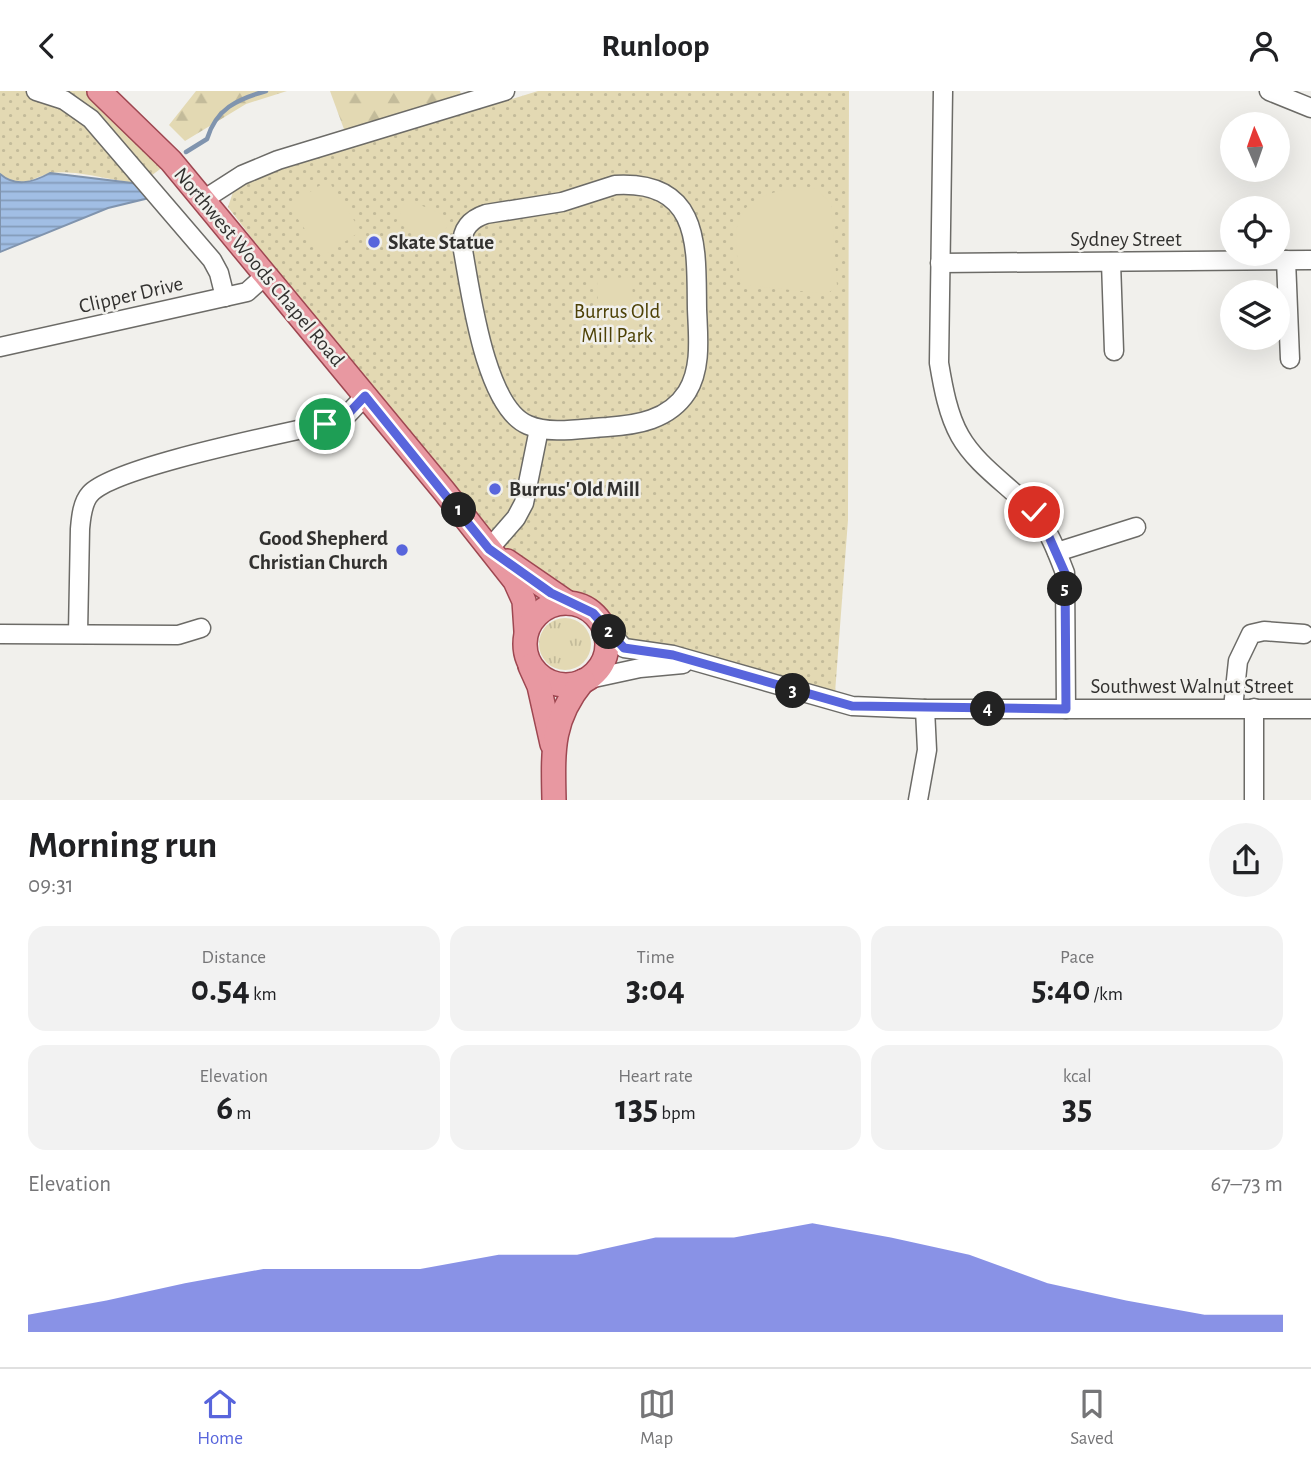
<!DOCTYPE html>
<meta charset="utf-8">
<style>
:root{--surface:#fff;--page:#f2f2f2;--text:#202124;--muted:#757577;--line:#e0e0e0;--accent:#5865dc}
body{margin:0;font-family:"Alegreya Sans",sans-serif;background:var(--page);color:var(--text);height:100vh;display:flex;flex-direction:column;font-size:26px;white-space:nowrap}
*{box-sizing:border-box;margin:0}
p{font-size:23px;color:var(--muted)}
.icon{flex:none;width:38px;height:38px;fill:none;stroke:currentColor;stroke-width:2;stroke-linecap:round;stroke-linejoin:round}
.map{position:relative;height:709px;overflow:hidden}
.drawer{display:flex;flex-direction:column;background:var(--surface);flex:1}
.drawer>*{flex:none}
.needle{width:46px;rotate:358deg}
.controls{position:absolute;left:1220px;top:21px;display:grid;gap:14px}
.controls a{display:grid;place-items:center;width:70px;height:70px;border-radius:50%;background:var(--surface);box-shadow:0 7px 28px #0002;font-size:35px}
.pin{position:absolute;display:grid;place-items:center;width:60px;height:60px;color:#fff;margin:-30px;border:4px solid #fff;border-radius:50%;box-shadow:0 2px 7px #0007}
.km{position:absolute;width:35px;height:35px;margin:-18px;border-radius:50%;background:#222;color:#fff;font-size:19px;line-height:35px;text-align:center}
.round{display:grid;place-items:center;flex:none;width:74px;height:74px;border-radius:37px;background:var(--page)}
.summary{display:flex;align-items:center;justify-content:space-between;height:119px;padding:0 28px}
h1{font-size:38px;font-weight:700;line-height:52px}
.metrics{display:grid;grid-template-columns:repeat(3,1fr);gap:10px;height:119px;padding:7px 28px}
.metrics div{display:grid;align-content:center;border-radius:18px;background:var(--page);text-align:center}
.metrics b{font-size:35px;font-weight:700}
.metrics small{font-size:19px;font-weight:400}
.metrics p{font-size:19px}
.chart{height:196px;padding:14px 28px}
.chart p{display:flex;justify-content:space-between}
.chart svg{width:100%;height:126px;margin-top:7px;fill:var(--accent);opacity:.7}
header{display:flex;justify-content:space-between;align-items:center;height:91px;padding:0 28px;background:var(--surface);font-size:32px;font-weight:700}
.tab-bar{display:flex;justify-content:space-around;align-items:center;height:98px;border-top:2px solid var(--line);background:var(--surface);font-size:19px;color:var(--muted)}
.tab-bar a{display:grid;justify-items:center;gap:4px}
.tab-bar .on{color:var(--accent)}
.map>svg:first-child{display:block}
.grass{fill:url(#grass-tufts)}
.forest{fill:url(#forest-firs)}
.park{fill:url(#park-dots)}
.pitch{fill:#e3d9b3}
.water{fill:url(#water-rules);stroke:#8094ae;stroke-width:2}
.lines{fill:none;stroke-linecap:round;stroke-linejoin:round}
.stream{stroke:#8094ae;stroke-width:4.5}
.minor-casing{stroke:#6c6b67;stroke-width:21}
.major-casing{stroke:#9e4751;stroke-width:26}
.minor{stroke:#fff;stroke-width:18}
.major{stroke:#e898a1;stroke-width:23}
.route-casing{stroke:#fff;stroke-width:14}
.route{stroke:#5865dc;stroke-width:9}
.poi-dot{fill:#5865dc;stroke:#f1f0ec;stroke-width:2.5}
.labels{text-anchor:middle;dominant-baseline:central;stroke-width:5;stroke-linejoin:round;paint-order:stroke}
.street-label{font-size:21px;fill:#32312f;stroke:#f1f0ec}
.poi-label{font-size:21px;font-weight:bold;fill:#32312f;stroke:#f1f0ec;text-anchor:start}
.park-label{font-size:21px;fill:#4d4106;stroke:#f1f0ec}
</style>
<header><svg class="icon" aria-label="back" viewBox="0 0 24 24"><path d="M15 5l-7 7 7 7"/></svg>Runloop<svg class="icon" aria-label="person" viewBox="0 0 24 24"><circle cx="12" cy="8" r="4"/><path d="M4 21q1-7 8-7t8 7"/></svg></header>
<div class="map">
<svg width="1311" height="709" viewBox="0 0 1311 709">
<defs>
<pattern id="grass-tufts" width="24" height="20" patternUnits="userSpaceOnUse" patternTransform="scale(1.75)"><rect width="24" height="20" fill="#e3d9b3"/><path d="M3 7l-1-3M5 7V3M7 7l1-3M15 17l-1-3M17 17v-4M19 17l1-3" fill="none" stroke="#c3bb9a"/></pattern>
<pattern id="forest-firs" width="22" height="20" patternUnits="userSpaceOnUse" patternTransform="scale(1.75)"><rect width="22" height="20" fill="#e3d9b3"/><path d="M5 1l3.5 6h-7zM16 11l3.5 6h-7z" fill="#c3bb9a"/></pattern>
<pattern id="park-dots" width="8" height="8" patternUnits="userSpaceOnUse" patternTransform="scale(1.75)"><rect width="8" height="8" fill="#e3d9b3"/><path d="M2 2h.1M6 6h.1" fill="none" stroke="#c3bb9a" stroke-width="1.8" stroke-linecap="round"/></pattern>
<pattern id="water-rules" width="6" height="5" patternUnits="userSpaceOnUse" patternTransform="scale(1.75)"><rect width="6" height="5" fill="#a1bee4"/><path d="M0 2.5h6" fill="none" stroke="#849bb9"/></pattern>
</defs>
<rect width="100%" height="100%" fill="#f1f0ec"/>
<circle class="grass" cx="565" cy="553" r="26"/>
<g class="forest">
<path d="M196 0H287L246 13 185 50 169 34Z"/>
<path d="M330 0H460L462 7 345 41Z"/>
</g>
<g class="park">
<path d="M0 0H99L171 70 140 93C116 90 73 78 51 82 29 87 21 101 0 83Z"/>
<path d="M538 0H849L848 429 835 602 709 564 633 554 587 513 559 501 513 467 323 240 228 116 234 98 252 87Z"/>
</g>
<g class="pitch">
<path d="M328 89 361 140 323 165 289 115Z"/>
<path d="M801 96 817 98 831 113 837 195 827 203 747 194 741 190C730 129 732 106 801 96Z"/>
<path d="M406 108 451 127 440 151 396 132Z"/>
<path d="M632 186 634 243 599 244 597 188Z"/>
</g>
<path class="water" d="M50 82 140 93 149 107 108 117 0 161V83C15 96 32 92 50 82Z"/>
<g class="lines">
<path class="stream" d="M186 61 207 48C216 18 237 8 266 0"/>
<g class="minor-casing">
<g id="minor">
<path d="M36 0 64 9 91 28 212 169 219 182 225 206"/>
<path d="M943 0 939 272C943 296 948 324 960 345 977 375 1010 395 1033 420 1048 437 1057 461 1065 482L1066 618"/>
<path d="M1269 0 1311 17"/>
<path d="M615 94C702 89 696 157 697 218 698 245 702 277 687 301 669 329 637 334 607 336 583 337 551 344 528 334 484 316 470 195 462 154 462 137 471 128 486 123L562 111Z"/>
<path d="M203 109 242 84 278 69 505 0"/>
<path d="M1286 169 1290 268"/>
<path d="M1111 171 1114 260"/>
<path d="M940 172 1311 169"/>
<path d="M0 256 247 201 266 184"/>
<path d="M489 458 516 427 524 412 539 338"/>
<path d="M1057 461 1136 436"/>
<path d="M601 532 624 557 673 564 852 615 925 618H1311"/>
<path d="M78 542 80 438C81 427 82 412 90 403 113 376 282 343 325 333L348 323 365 305"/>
<path d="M0 543 178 544 201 537"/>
<path d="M589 588 640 577 683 573"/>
<path d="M1233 617 1238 570 1251 543 1264 540 1304 543"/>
<path d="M1254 617V709"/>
<path d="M918 709 927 659 925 618"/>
</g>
</g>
<g class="major-casing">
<g id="major">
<path d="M99 0 171 70 444 400 515 490 524 510 526 540"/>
<path d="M507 470 568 512"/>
<circle cx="566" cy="553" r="41"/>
<path d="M530 575 539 595 552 653"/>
<path d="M554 709C553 660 551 629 583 590"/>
</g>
</g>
<use href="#minor" class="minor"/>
<use href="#major" class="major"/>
</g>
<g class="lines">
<g class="route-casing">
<path id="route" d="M325 333 348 323 365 305 489 458 551 502 593 522 624 557 673 564 852 615 1066 618 1065 482 1046 439 1034 421"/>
</g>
<use href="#route" class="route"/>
</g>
<g class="poi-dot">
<circle cx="374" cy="151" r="7"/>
<circle cx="495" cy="398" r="7"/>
<circle cx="402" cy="459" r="7"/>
</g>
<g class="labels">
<g class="street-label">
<text x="1126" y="148">Sydney Street</text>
<text transform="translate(259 176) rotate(50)">Northwest Woods Chapel Road</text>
<text transform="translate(131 204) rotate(-13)">Clipper Drive</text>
<text x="1192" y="595">Southwest Walnut Street</text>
</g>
<g class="poi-label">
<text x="388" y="151">Skate Statue</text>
<text x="509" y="398">Burrus' Old Mill</text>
<text x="388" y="447" text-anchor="end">Good Shepherd<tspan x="388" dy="24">Christian Church</tspan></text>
</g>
<g class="park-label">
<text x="617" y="220">Burrus Old<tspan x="617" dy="24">Mill Park</tspan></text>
</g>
</g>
</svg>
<div class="controls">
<a><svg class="needle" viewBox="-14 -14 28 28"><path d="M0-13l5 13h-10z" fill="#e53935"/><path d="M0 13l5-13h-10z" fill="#757577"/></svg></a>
<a><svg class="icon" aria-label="locate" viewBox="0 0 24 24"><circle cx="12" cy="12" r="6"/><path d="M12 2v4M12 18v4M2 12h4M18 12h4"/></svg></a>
<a><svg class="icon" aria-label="layers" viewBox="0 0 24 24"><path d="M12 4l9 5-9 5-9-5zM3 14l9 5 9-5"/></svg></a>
</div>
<div class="pin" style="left:325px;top:333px;background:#1e9e55"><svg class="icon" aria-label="arrive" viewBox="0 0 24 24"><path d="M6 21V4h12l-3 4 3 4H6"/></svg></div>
<div class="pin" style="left:1034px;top:421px;background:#d93025"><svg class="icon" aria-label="check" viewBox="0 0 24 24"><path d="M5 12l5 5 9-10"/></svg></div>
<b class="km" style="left:459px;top:419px">1</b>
<b class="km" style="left:609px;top:541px">2</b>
<b class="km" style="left:793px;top:600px">3</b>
<b class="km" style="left:988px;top:618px">4</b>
<b class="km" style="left:1065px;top:498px">5</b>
</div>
<section class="drawer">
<div class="summary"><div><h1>Morning run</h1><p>09:31</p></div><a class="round"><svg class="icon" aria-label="share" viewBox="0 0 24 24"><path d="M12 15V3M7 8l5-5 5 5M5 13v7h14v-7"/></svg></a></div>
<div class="metrics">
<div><p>Distance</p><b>0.54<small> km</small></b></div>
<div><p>Time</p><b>3:04</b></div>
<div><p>Pace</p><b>5:40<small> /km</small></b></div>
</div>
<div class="metrics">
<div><p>Elevation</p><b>6<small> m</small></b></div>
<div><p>Heart rate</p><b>135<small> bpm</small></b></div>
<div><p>kcal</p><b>35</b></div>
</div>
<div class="chart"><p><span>Elevation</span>67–73 m</p>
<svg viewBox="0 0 160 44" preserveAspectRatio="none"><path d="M0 44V38L10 33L20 27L30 22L40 22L50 22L60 17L70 17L80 11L90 11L100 6L110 11L120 17L130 27L140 33L150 38L160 38V44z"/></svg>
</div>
</section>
<nav class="tab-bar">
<a class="on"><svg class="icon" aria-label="home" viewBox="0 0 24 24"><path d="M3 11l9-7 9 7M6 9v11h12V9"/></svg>Home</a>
<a><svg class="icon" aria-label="map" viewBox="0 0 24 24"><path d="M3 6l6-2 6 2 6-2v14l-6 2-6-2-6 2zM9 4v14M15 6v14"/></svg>Map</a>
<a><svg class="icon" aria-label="saved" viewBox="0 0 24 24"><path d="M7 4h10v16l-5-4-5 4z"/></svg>Saved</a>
</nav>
